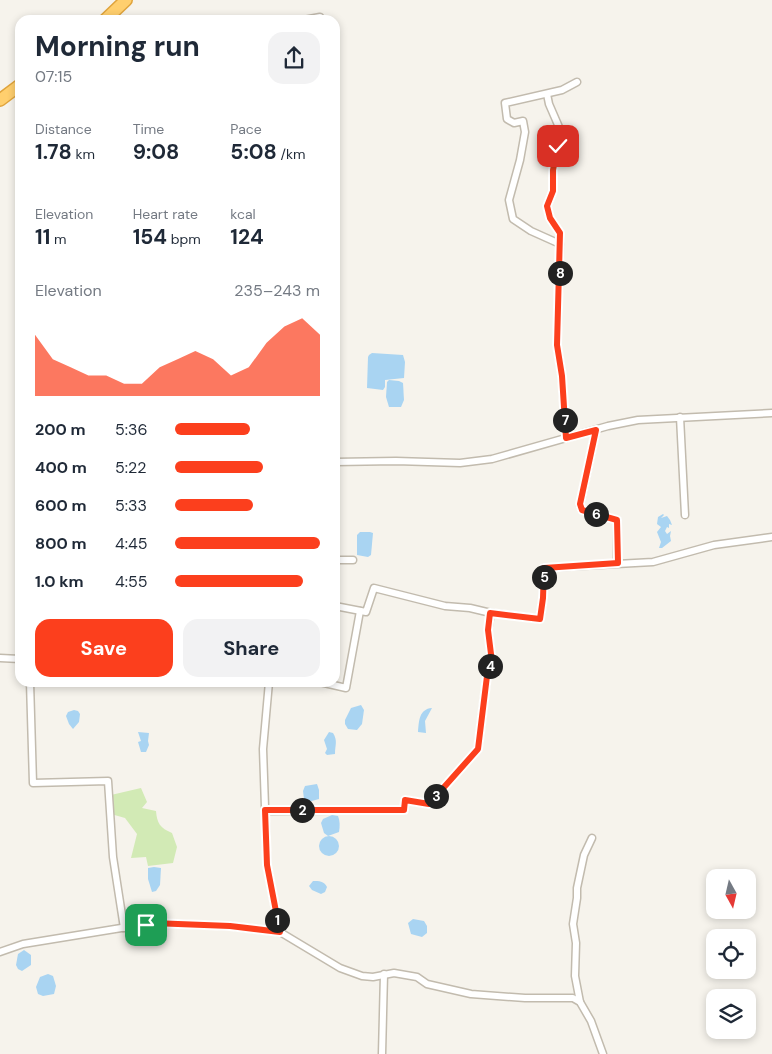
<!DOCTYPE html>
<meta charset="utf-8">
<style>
:root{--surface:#fff;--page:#f2f2f3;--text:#1f2937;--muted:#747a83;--accent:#fc3f1d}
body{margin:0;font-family:"DM Sans",sans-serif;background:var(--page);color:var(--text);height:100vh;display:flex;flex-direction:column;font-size:19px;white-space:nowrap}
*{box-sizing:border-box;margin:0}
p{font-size:16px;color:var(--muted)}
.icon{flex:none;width:28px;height:28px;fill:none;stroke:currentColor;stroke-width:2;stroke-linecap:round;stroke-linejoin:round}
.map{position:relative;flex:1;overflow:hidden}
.details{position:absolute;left:15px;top:15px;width:325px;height:672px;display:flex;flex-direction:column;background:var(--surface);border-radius:15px;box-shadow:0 2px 8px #0003}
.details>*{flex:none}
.needle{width:32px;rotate:172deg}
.controls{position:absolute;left:706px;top:869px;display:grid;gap:10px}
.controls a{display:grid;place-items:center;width:50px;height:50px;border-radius:10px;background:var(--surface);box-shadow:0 2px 8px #0003;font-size:25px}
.pin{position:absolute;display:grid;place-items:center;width:42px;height:42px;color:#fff;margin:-21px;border-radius:10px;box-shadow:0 2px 8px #0006}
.km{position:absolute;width:25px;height:25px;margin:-12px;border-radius:50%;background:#222;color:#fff;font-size:14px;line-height:25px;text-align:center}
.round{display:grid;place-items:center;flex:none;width:52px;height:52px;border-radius:15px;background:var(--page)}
.headline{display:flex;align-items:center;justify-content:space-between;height:85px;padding:0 20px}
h1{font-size:28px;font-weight:700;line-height:38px}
.figures{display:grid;grid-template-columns:repeat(3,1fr);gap:8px;height:85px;padding:5px 20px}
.figures div{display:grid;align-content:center}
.figures b{font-size:21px;font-weight:700}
.figures small{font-size:14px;font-weight:400}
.figures p{font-size:14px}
.chart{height:140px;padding:10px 20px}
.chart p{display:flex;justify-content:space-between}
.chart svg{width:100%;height:90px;margin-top:5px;fill:var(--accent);opacity:.7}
.button{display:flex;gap:10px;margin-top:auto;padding:10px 20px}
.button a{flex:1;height:58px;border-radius:15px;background:var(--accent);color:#fff;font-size:20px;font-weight:700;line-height:58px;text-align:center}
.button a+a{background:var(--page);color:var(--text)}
ul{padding:0 20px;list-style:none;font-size:16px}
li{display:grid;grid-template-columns:80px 60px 1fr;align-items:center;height:38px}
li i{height:12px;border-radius:6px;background:var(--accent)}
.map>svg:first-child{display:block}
.green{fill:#d2eab5}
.water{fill:#a9d4f2}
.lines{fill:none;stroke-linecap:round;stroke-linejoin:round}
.street-casing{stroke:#c2bbae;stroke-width:9}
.highway-casing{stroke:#e0a43c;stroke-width:14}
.street{stroke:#fff;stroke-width:6}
.highway{stroke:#ffcf6e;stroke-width:11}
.route-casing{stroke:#fff;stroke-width:10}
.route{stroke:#fc3f1d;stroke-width:6}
</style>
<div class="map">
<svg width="772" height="1054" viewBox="0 0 772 1054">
<rect width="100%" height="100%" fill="#f6f3ec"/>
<path class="green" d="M141 788 147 802 142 808 156 811C157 823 160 828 172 833L177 847 173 863 148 866 146 857 131 858 137 834 125 818 111 814V795Z"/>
<g class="water">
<path d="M372 353 403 355 405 362 404 378 385 380V387L383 390 367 388 368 357 369 355Z"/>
<path d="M389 380 399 381 403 383 404 400 401 407H389L386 397 387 382Z"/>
<path d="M663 514 664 515 661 518 667 516 670 520 672 525 669 524V528L667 527 665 531 667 534 671 531 670 536 671 541 662 548H659L661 542 657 532 661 527 657 524 658 517Z"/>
<path d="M360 532H370L373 533 371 555 368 557 357 555V535Z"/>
<path d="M361 705 364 710 362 724 357 730 348 729 345 724V720L351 708Z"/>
<path d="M432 708 425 721 426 733 418 732C419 721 419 709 432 708Z"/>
<path d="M74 710 78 711 80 714 79 722 73 729 69 724 66 716 68 712Z"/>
<path d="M138 732 149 733 148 741 149 745 146 752H141L138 742 141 741Z"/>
<path d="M329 732 333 733C338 741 335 745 335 754L327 755 325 753 327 749 324 740Z"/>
<path d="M317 784 319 790V799L308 802 304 799 303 791 305 786Z"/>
<path d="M332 815 338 816C340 821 340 826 339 832L328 836 324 833 321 823 323 819Z"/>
<circle cx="329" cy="846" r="10"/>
<path d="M154 867 161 868 160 885 156 891 152 892 148 879V868Z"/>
<path d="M313 881C319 881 324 881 327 887L325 892 321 894 312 890 309 886Z"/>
<path d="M413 919 424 921 427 926V933L422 937 411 934 408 923Z"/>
<path d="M24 950 31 955V965L22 971 18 969 16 965 18 954Z"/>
<path d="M48 974 53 976 56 986 54 994 43 996 38 994 36 987 40 977Z"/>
</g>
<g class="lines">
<g class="street-casing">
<g id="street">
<path d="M304 20 320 17"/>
<path d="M547 94 549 104 562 134 553 170V191L547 206 550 218 560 233V244"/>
<path d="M680 417 685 515"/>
<path d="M596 430 580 505 582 510 617 520V563"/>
<path d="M566 438 562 376 557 345 560 244 531 231 513 219 509 200 520 160 525 132 523 121 514 123 507 119 505 103 562 90 577 82"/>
<path d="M335 462 396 461 460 463 492 459 608 426 638 420 772 413"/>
<path d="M335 560H353"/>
<path d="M335 606 366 612 374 588 445 606 470 608 491 613 540 619 543 598 544 568 653 562 714 545 772 537"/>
<path d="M0 658 20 659"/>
<path d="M30 682 33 783 108 781 113 857 124 928"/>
<path d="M269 682 263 749 267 865 280 932"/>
<path d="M320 682 346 688 360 611"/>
<path d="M265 811 404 810 405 800 429 804 478 749 488 668 492 662 488 630 491 613"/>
<path d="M0 952 23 944 152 923 230 926 280 932 340 968 362 976 373 977 394 973 417 977 427 984 471 994 525 998H573L580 1002 591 1021 603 1054"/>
<path d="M580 1002 575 976 576 943 573 924 577 898V888L584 855 592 838"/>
<path d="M382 1054 384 974"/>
</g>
</g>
<g class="highway-casing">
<g id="highway">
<path d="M105 20 126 0"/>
<path d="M0 100 20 85"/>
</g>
</g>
<use href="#street" class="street"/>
<use href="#highway" class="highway"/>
</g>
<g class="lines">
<g class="route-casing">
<path id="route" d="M146 925 152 923 230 926 280 932 267 865 265 810H404L405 800 429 804 478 749 488 668 492 662 488 630 490 613 540 619 543 598 544 568 618 563 617 520 582 510 580 504 596 430 566 438 562 376 557 345 560 233 550 218 547 206 553 191V170L558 146"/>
</g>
<use href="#route" class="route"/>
</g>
</svg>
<div class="controls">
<a><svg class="needle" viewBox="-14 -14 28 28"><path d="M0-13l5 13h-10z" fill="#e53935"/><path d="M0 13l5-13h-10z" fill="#747a83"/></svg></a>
<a><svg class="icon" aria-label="locate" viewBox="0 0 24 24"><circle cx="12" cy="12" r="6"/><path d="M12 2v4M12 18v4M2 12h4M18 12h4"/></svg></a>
<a><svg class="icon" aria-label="layers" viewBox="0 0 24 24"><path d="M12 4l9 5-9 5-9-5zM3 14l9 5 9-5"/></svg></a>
</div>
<div class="pin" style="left:146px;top:925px;background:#1e9e55"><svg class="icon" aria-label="arrive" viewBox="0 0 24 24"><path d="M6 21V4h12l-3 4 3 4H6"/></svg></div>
<div class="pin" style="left:558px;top:146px;background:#d93025"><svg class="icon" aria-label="check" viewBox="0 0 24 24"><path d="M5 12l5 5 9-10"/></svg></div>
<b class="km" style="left:277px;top:920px">1</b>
<b class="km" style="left:302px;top:810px">2</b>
<b class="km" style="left:436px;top:796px">3</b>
<b class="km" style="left:490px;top:666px">4</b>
<b class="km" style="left:544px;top:577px">5</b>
<b class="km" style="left:596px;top:514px">6</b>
<b class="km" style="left:565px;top:420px">7</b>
<b class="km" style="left:560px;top:273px">8</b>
<section class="details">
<div class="headline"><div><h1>Morning run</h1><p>07:15</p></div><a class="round"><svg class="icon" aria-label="share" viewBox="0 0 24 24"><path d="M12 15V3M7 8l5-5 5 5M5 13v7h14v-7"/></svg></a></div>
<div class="figures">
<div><p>Distance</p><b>1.78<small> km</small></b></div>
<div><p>Time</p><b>9:08</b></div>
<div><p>Pace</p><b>5:08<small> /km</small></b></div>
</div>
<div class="figures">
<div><p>Elevation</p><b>11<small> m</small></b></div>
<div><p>Heart rate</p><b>154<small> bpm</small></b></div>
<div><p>kcal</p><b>124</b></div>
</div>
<div class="chart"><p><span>Elevation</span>235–243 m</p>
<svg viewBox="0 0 160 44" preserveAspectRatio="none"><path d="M0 44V14L10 26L20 30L30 34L40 34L50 38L60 38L70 30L80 26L90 22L100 26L110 34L120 30L130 18L140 10L150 6L160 14V44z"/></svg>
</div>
<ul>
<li><b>200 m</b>5:36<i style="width:52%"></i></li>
<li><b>400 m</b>5:22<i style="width:61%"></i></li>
<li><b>600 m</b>5:33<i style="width:54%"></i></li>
<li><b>800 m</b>4:45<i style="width:100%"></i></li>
<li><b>1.0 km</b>4:55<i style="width:88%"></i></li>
</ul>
<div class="button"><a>Save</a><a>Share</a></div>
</section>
</div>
